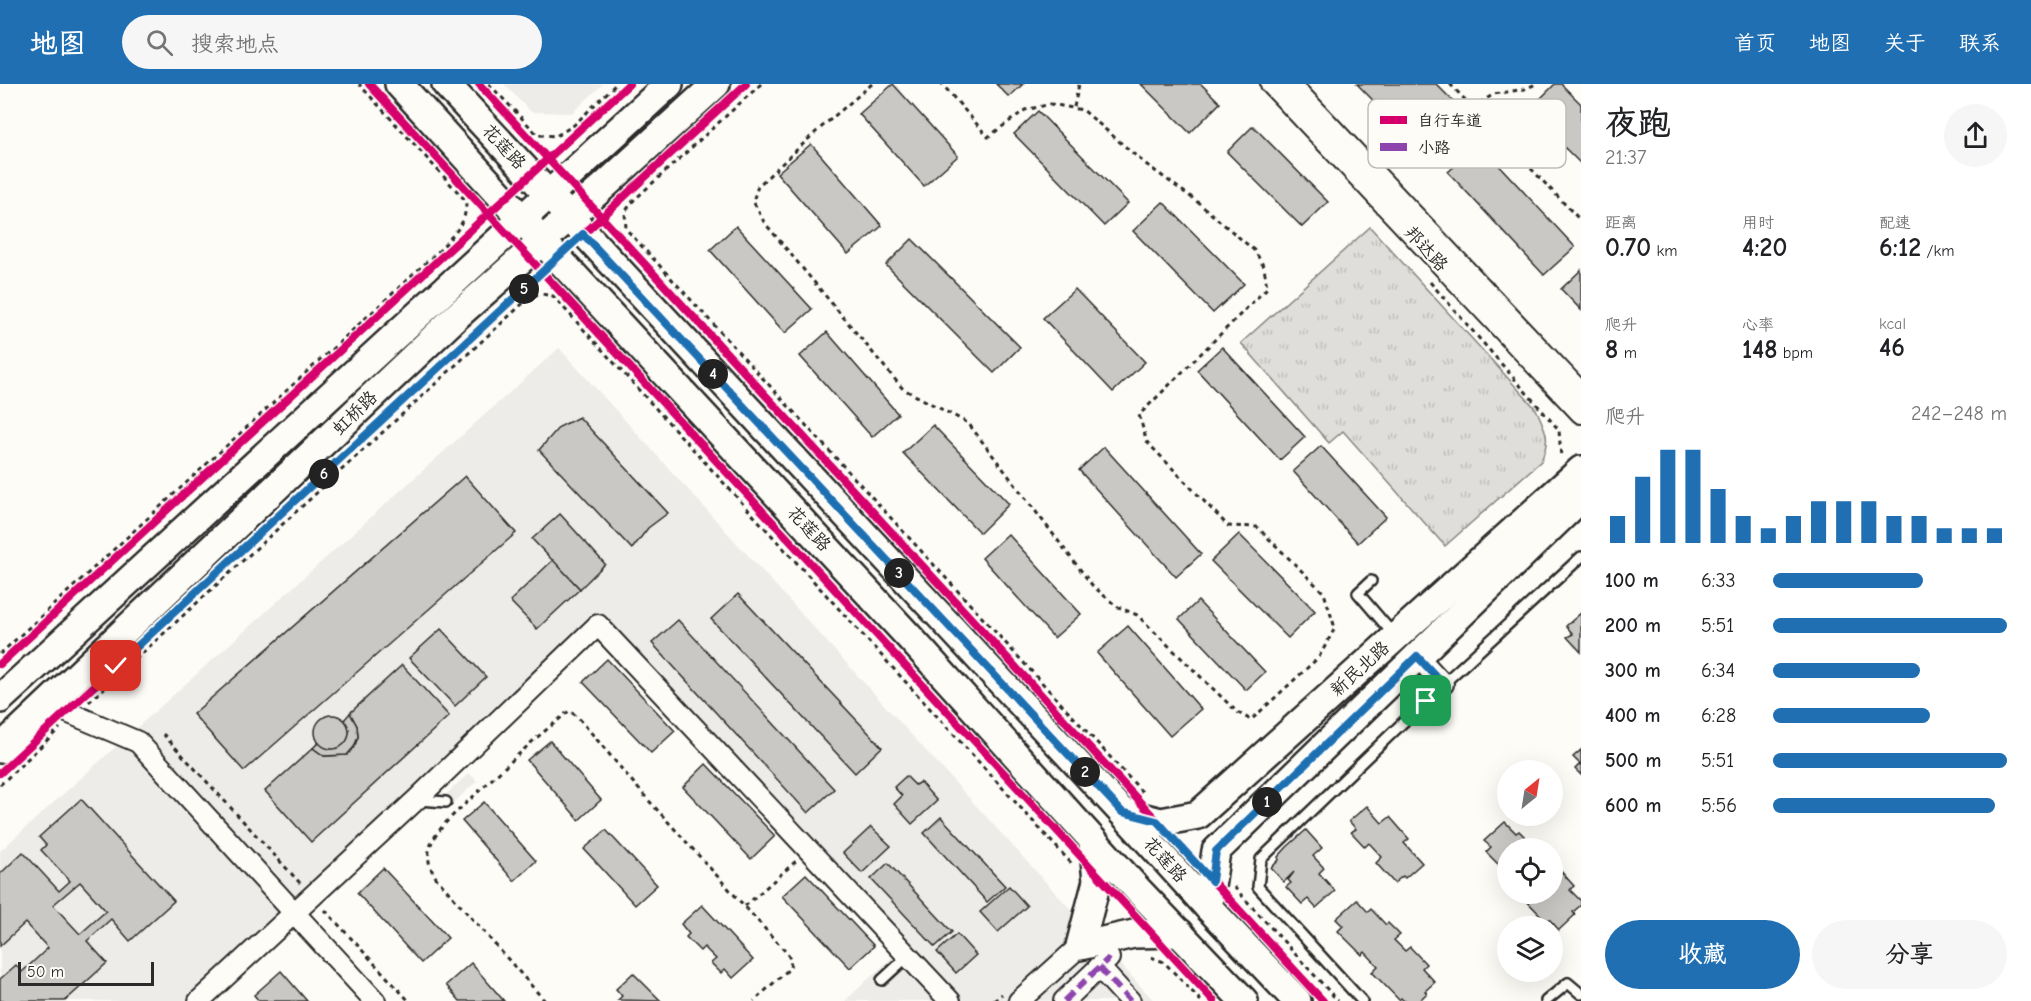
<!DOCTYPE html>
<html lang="zh">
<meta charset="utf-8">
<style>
:root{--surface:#fff;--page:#f6f6f6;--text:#202124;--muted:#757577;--accent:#1f6fb2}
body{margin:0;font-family:"Comic Neue","LXGW WenKai TC",sans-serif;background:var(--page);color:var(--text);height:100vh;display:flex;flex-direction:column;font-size:22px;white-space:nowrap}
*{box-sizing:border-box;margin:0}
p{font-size:20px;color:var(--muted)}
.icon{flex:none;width:33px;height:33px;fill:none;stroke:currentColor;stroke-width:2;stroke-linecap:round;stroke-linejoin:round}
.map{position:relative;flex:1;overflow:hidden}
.details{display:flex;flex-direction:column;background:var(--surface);width:450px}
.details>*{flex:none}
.needle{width:39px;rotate:30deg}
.fabs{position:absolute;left:1497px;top:676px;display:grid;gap:12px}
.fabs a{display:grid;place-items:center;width:66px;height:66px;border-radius:50%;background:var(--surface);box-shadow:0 6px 24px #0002;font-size:30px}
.scale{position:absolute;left:18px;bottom:15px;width:136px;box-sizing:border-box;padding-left:6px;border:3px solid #2b2b2b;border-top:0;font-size:16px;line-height:21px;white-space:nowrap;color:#2b2b2b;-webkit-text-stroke:4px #fdfcf7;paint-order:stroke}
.pin{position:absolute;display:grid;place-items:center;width:51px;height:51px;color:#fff;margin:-26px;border-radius:12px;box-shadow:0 3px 9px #0006}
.km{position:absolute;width:30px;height:30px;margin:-15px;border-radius:50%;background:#222;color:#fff;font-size:16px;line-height:30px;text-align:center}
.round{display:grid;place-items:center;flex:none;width:63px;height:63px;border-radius:32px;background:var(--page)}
.head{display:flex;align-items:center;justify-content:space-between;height:102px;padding:0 24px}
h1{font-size:33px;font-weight:700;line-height:45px}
.figures{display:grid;grid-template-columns:repeat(3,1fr);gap:9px;height:102px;padding:6px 24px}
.figures div{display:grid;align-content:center}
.figures b{font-size:26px;font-weight:700}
.figures small{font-size:16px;font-weight:400}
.figures p{font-size:16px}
.chart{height:168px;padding:12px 24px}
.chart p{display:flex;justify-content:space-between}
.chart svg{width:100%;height:108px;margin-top:6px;stroke:var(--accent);stroke-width:6}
.cta{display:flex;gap:12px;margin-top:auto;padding:12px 24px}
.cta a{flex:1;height:69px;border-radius:36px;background:var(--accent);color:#fff;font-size:24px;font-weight:700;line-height:69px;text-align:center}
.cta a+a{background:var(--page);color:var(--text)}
ul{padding:0 24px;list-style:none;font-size:20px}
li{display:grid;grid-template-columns:96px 72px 1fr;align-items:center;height:45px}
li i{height:15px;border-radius:8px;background:var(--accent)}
header{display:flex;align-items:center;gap:36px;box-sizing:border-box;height:84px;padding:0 30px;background:var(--accent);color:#fff}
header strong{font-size:28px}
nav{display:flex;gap:33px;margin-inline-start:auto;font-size:21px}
.search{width:420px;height:54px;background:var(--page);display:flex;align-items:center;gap:15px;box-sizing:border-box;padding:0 21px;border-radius:33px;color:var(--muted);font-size:22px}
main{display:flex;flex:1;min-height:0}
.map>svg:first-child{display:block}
.built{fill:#edece8}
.grass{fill:url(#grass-tufts);stroke:#858482;stroke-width:1.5}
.building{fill:#c9c8c4;stroke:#2b2b2b;stroke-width:1.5;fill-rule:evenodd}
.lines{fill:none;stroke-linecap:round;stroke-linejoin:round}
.lane-casing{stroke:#2b2b2b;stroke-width:14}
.street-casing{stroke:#2b2b2b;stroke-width:24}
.secondary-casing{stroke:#2b2b2b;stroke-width:32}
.path{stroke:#2b2b2b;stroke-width:3;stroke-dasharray:4.5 4.5;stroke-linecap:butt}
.lane{stroke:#fdfcf7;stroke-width:9}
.street{stroke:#fdfcf7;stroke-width:20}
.secondary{stroke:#fdfcf7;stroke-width:27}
.quiet{stroke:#8e44ad;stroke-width:6;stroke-dasharray:12 6;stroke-linecap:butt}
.cycleway-casing{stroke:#fdfcf7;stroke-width:11}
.cycleway{stroke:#d6006c;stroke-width:8}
.route-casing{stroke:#fff;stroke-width:12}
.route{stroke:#1f6fb2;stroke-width:8}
.labels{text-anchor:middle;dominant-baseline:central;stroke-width:4.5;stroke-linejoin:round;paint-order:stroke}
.street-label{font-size:18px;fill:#2b2b2b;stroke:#fdfcf7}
.key{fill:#fdfcf7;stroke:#bebdba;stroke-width:1.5}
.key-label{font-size:16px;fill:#2b2b2b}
</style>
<header>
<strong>地图</strong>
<div class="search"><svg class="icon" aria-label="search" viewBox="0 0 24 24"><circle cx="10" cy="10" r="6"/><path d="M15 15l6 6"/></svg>搜索地点</div>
<nav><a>首页</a><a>地图</a><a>关于</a><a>联系</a></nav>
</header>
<main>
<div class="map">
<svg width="1581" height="917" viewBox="0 0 1581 917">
<defs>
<pattern id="grass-tufts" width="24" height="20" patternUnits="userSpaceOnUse" patternTransform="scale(1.5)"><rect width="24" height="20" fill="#dfdeda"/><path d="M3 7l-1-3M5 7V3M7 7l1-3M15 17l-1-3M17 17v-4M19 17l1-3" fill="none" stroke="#c0bfbb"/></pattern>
</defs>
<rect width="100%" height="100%" fill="#fdfcf7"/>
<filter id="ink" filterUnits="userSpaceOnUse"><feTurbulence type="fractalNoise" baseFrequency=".0167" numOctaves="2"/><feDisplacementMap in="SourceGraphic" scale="12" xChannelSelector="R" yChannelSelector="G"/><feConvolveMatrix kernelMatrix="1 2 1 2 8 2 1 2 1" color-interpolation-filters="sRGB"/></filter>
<g filter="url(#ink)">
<g class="built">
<path d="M504 0H603L572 29 531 28Z"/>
<path d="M559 264 1154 917H845L892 873 591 537 185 917H0V767Z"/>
<path d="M469 689 477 697 449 723 442 714Z"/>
</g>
<path class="grass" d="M1370 143 1536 325C1546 347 1551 354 1541 377L1445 462 1343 347 1329 359 1241 259Z"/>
<g class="building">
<path d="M893 0 958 72 924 102 859 30Z"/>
<path d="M996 0H1023L1009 13Z"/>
<path d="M1141 0H1201L1220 19 1190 49Z"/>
<path d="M1357 0H1436L1463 27 1422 66Z"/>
<path d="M1555 0H1561L1581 20V80L1528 27Z"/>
<path d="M1038 27 1128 119 1104 142 1014 50Z"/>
<path d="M1253 42 1328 118 1302 143 1227 68Z"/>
<path d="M811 60 882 142 848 170 777 89Z"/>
<path d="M1479 60 1575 163 1544 191 1448 88Z"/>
<path d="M1163 118 1244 200 1213 229 1133 147Z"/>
<path d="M736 142 812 225 785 249 710 166Z"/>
<path d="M912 155 1020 263 994 289 886 181Z"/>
<path d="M1581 186V226L1561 205Z"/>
<path d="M1075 205 1145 278 1113 308 1043 234Z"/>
<path d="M827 248 898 330 872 353 800 272Z"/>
<path d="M1222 263 1305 353 1280 376 1197 286Z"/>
<path d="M579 333 668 429 648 444 632 465 539 366 559 343Z"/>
<path d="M933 341 1009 420 980 449 903 369Z"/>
<path d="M1321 362 1386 433 1358 459 1293 387Z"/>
<path d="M1104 363 1201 470 1176 493 1079 386Z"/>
<path d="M465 392 516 449 244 687 193 630Z"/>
<path d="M560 430 605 480 580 505 532 455Z"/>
<path d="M1008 450 1081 530 1054 554 982 474Z"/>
<path d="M1239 450 1315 527 1288 554 1211 477Z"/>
<path d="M553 476 580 505 537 545 510 517Z"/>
<path d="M738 510 882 663 855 689 711 535Z"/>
<path d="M1198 517 1265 588 1246 606 1179 535Z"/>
<path d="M1581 529V568L1567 553 1573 550 1566 542Z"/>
<path d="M678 536 834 705 808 729 652 559Z"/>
<path d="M1128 542 1201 625 1170 652 1097 569Z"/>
<path d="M441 545 486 593 455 622 409 574Z"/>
<path d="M607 575 675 647 651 669 583 598Z"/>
<path d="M402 581 449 632 311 758 265 707 313 664 324 672 347 671 354 663 358 653 357 642 350 629Z"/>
<path d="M350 629 357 642 358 653 354 663 347 671 324 672 313 664 319 658 330 665 335 664 345 659 349 648 348 643 344 636Z"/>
<circle cx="332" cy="648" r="17"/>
<path d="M550 657 601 716 579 736 527 676Z"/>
<path d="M1581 666V691L1575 685 1580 680 1573 673Z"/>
<path d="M706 680 775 752 751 775 683 703Z"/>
<path d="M906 692 915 701 920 698 937 717 912 740 894 720 902 712 894 703Z"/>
<path d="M81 715 174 817 130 857 111 835 87 857 107 879 65 917H0V895L16 881 22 888 48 864 25 839 0 862V790L23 768 59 807 70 797 41 766 46 761 39 753ZM80 798 106 827 80 850 53 821Z"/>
<path d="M484 718 536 777 514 797 462 737Z"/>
<path d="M1367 722 1382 739 1390 733 1409 755 1404 759 1422 779 1405 794 1403 792 1394 799 1376 779 1382 773 1369 759 1365 763 1351 748 1356 745 1349 737Z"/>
<path d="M941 733 1005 802 987 818 924 749Z"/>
<path d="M1505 738 1516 749 1519 747 1535 763 1537 761 1541 765H1508V790L1486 768 1491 763 1484 757Z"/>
<path d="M871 743 891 762 862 789 843 769Z"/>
<path d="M606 746 657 801 635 821 584 765Z"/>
<path d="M1306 746 1322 764 1313 772 1324 784 1319 789 1335 807 1316 824 1308 815 1302 820 1286 803 1291 799 1288 796 1294 788 1284 798 1271 784 1279 776 1278 773 1287 763Z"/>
<path d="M888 779 952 848 935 863 871 795Z"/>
<path d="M383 784 448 854 421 879 357 809Z"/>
<path d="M1558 784 1574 802 1570 806 1581 817V821L1573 828 1575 831 1559 846 1549 835 1547 838 1520 810H1552V788Z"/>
<path d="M806 790 874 862 850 884 782 812Z"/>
<path d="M1009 802 1027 822 998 848 980 828Z"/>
<path d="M1357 816 1368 828 1371 825 1386 841 1388 839 1400 851 1394 856 1405 867 1410 863 1426 880 1422 884 1435 898 1425 907 1427 909 1419 917H1404L1401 914 1399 916 1372 888 1378 882 1365 868 1362 871 1338 847 1343 842 1336 835Z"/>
<path d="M702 821 753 876 733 894 725 885 721 889 711 879 716 875 704 863 700 867 686 853 689 850 681 840Z"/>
<path d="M957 850 976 871 956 889 937 868Z"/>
<path d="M471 879 504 917H460L446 901Z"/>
<path d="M281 887 307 917H259L254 911Z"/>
<path d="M633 889 661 917 618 916 622 912 616 905Z"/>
</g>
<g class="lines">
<g class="lane-casing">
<g id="lane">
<path d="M1371 497 1358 509 1394 551"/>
<path d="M419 716 446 718"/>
<path d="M882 896 908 872"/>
<path d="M1362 917 1258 803 1261 775 1443 600 1581 473"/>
<path d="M1546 917 1568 899 1581 910"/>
</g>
</g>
<g class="street-casing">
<g id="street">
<path d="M1271 0 1581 329"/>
<path d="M1290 0 1581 309"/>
<path d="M1417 572 1443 600"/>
<path d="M48 620 138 658 375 917"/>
<path d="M1099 883 1130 917"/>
<path d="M199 917 416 716 598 541 950 917"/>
<path d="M1019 917 1080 862"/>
<path d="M1064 917 1109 874"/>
</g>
</g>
<g class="secondary-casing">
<g id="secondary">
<path d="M399 0 541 156 912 556 1138 806 1244 917"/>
<path d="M446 0 1122 728 1208 823 1297 917"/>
<path d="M0 615 669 0"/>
<path d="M0 665 458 231 603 103 716 0"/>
<path d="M1122 728 1161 738 1198 731 1581 386"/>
<path d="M1093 757 1097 797 1080 862 1134 850 1180 849"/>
<path d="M1208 823 1216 767 1581 414"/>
</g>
</g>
<g class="path">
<path d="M489 0 538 51 556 52 574 41 616 0"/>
<path d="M761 0 633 117 625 128 626 145 1144 710"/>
<path d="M872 0 817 47 758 102 753 117 764 138 903 305 968 339 1092 501 1116 522 1137 531 1237 628 1251 636 1319 573 1335 544 1324 509 1257 443 1228 442 1147 358 1139 331 1267 204 1264 183 1255 167 1195 116 1143 78 1083 26 1051 20 1025 26 988 53 942 0"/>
<path d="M1450 0 1581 137"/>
<path d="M1074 23 1079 0"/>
<path d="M1472 24 1494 10 1525 5 1536 0"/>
<path d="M1430 198 1559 346 1561 374"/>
<path d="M0 570 442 164C457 145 466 141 466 117L359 0"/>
<path d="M89 618 531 212 542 210 553 212 1072 780"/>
<path d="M163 650 300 799"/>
<path d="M0 701 60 644"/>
<path d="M1234 803 1338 917"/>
<path d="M745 822 796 777"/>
<path d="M325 826 409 917"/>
<path d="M1151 873 1164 878 1201 917"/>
<path d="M545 917 437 795C420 771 431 755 449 735L534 656 569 627 577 632 642 709 786 868 791 876 790 884 754 917"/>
<path d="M994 917 1002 910"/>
</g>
<use href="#lane" class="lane"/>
<use href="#street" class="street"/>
<use href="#secondary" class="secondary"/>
<g class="quiet">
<path d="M1099 883 1130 917"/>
<path d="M1064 917 1109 874"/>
</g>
<g class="cycleway-casing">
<g id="cycleway">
<path d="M369 0 1214 917"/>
<path d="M479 0 1323 917"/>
<path d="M0 580 629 0"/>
<path d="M0 689 746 0"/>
</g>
</g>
<use href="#cycleway" class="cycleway"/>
</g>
</g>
<g class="lines" filter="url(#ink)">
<g class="route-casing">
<path id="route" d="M116 582 583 150 1122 728 1157 737 1212 797 1216 767 1417 572 1443 600 1426 617"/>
</g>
<use href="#route" class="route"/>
</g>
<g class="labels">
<g class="street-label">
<text transform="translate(504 63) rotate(47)">花莲路</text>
<text transform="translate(1426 165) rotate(47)">邦达路</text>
<text transform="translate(355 329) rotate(-44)">虹桥路</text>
<text transform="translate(809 445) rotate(47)">花莲路</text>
<text transform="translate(1360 585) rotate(-42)">新民北路</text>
<text transform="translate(1165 776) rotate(48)">花莲路</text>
</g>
</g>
<rect x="1368" y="15" width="198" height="69" rx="9" class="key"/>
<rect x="1380" y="32" width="27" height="8" fill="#d6006c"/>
<rect x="1380" y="59" width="27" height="8" fill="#8e44ad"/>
<g class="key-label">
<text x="1418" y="42">自行车道</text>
<text x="1418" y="69">小路</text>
</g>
</svg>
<div class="fabs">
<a><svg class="needle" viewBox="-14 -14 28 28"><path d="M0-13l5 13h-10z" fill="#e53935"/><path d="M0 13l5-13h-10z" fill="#757577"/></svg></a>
<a><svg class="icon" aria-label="locate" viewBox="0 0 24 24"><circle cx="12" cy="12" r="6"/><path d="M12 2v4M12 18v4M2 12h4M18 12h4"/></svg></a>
<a><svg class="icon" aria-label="layers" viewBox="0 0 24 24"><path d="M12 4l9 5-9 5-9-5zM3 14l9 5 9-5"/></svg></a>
</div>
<div class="scale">50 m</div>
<div class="pin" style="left:1426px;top:617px;background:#1e9e55"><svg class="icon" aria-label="arrive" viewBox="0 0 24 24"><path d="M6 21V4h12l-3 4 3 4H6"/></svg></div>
<div class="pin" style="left:116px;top:582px;background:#d93025"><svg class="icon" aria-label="check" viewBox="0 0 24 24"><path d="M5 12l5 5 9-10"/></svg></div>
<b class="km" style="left:1267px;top:718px">1</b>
<b class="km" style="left:1085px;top:688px">2</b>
<b class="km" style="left:899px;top:489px">3</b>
<b class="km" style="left:713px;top:290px">4</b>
<b class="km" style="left:524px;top:205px">5</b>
<b class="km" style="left:324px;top:390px">6</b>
</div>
<section class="details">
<div class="head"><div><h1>夜跑</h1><p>21:37</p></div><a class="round"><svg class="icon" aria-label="share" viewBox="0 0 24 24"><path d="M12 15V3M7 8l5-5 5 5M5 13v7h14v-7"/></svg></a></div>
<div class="figures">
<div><p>距离</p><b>0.70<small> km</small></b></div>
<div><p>用时</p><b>4:20</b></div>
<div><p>配速</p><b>6:12<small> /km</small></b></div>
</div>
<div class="figures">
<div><p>爬升</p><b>8<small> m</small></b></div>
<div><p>心率</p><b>148<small> bpm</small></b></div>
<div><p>kcal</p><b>46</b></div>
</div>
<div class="chart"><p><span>爬升</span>242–248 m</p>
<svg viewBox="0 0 160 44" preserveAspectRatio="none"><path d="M5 44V33M15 44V17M25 44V6M35 44V6M45 44V22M55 44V33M65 44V38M75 44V33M85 44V27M95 44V27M105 44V27M115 44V33M125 44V33M135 44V38M145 44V38M155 44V38"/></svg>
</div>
<ul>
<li><b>100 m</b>6:33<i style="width:64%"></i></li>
<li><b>200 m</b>5:51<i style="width:100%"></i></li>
<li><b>300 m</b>6:34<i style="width:63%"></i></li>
<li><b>400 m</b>6:28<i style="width:67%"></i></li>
<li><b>500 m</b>5:51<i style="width:100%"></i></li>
<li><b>600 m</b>5:56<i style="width:95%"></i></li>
</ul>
<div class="cta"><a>收藏</a><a>分享</a></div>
</section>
</main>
